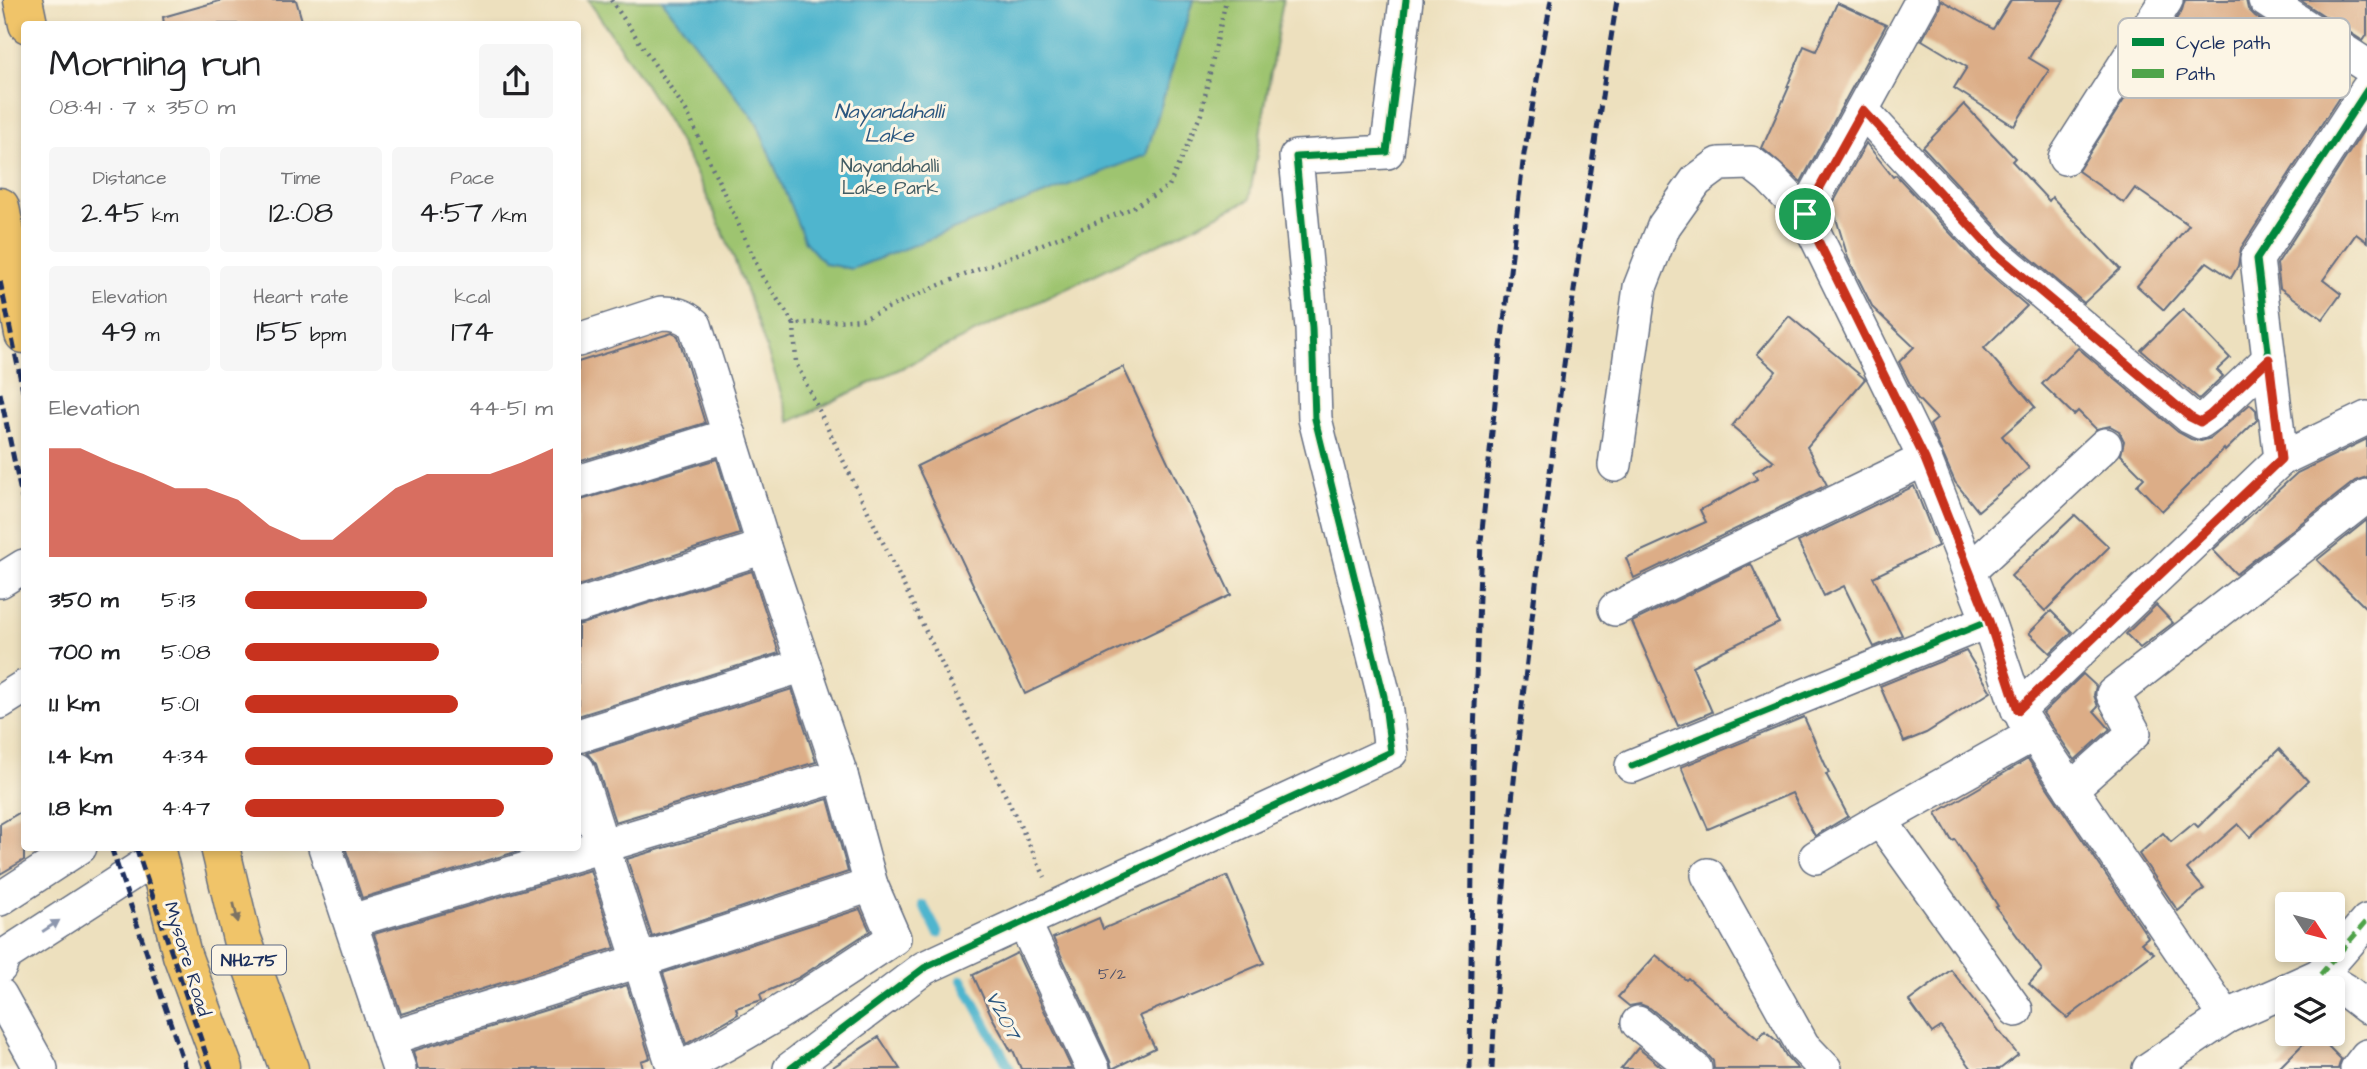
<!DOCTYPE html>
<meta charset="utf-8">
<style>
:root{--surface:#fff;--page:#f6f6f6;--text:#202124;--muted:#757577;--accent:#c8321e}
body{margin:0;font-family:"Architects Daughter",sans-serif;background:var(--page);color:var(--text);height:100vh;display:flex;flex-direction:column;font-size:26px;white-space:nowrap}
*{box-sizing:border-box;margin:0}
p{font-size:23px;color:var(--muted)}
.icon{flex:none;width:38px;height:38px;fill:none;stroke:currentColor;stroke-width:2;stroke-linecap:round;stroke-linejoin:round}
.map{position:relative;flex:1;overflow:hidden}
.sheet{position:absolute;left:21px;top:21px;width:560px;height:830px;display:flex;flex-direction:column;background:var(--surface);border-radius:7px;box-shadow:0 4px 10px #0003}
.sheet>*{flex:none}
.needle{width:46px;rotate:126deg}
.controls{position:absolute;left:2275px;top:892px;display:grid;gap:14px}
.controls a{display:grid;place-items:center;width:70px;height:70px;border-radius:7px;background:var(--surface);box-shadow:0 4px 10px #0003;font-size:35px}
.pin{position:absolute;display:grid;place-items:center;width:60px;height:60px;color:#fff;margin:-30px;border:4px solid #fff;border-radius:50%;box-shadow:0 2px 7px #0007}
.round{display:grid;place-items:center;flex:none;width:74px;height:74px;border-radius:7px;background:var(--page)}
.summary{display:flex;align-items:center;justify-content:space-between;height:119px;padding:0 28px}
h1{font-size:38px;font-weight:600;line-height:52px}
.metrics{display:grid;grid-template-columns:repeat(3,1fr);gap:10px;height:119px;padding:7px 28px}
.metrics div{display:grid;align-content:center;border-radius:7px;background:var(--page);text-align:center}
.metrics b{font-size:30px;font-weight:600}
.metrics small{font-size:19px;font-weight:400}
.metrics p{font-size:19px}
.chart{height:196px;padding:14px 28px}
.chart p{display:flex;justify-content:space-between}
.chart svg{width:100%;height:126px;margin-top:7px;fill:var(--accent);opacity:.7}
ul{padding:0 28px;list-style:none;font-size:23px}
li{display:grid;grid-template-columns:112px 84px 1fr;align-items:center;height:52px}
li i{height:18px;border-radius:9px;background:var(--accent)}
.map>svg:first-child{display:block}
.green{fill:#9ec46f;stroke:#5c7a66;stroke-width:2}
.water{fill:#4fb5ce;stroke:#357296;stroke-width:2}
.lines{fill:none;stroke-linecap:round;stroke-linejoin:round}
.stream{stroke:#4fb5ce;stroke-width:10}
.building{fill:#dcad87}
.minor-casing{stroke:#646d80;stroke-width:36}
.highway-casing{stroke:#646d80;stroke-width:41}
.path{stroke:#646d80;stroke-width:4.5;stroke-dasharray:2 5;stroke-linecap:butt}
.minor{stroke:#fff;stroke-width:33}
.highway{stroke:#f0c469;stroke-width:38}
.rail{stroke:#1b2f5e;stroke-width:5;stroke-dasharray:10 5;stroke-linecap:butt}
.quiet{stroke:#4fa44a;stroke-width:5;stroke-dasharray:10 5;stroke-linecap:butt}
.cycleway-casing{stroke:#fcf5e5;stroke-width:11}
.cycleway{stroke:#00873e;stroke-width:7}
.oneway{fill:#7b7263}
.oneway2{fill:#8d97ae}
.route-casing{stroke:#fff;stroke-width:14}
.route{stroke:#c8321e;stroke-width:9}
.labels{text-anchor:middle;dominant-baseline:central;stroke-width:6;stroke-linejoin:round;paint-order:stroke}
.number-label{font-size:16px;fill:#4b4e68}
.shield{fill:#fcf5e5;stroke:#5e6a86;stroke-width:2}
.shield-label{font-size:18px;font-weight:bold;fill:#1b2f5e}
.park-label{font-size:19px;fill:#425c63;stroke:#fcf5e5}
.street-label{font-size:19px;fill:#1b2f5e;stroke:#fcf5e5}
.water-label{font-size:21px;font-style:italic;fill:#2b5780;stroke:#fcf5e5}
.key{fill:#fcf5e5;stroke:#b8babc;stroke-width:2}
.key-label{font-size:19px;fill:#1b2f5e}
</style>
<div class="map">
<svg width="2367" height="1069" viewBox="0 0 2367 1069">
<rect width="100%" height="100%" fill="#fcf5e5"/>
<filter id="ink" filterUnits="userSpaceOnUse"><feTurbulence type="fractalNoise" baseFrequency=".0143" numOctaves="2"/><feDisplacementMap in="SourceGraphic" scale="14" xChannelSelector="R" yChannelSelector="G"/><feConvolveMatrix kernelMatrix="1 2 1 2 8 2 1 2 1" color-interpolation-filters="sRGB"/></filter>
<filter id="wash" filterUnits="userSpaceOnUse"><feTurbulence type="fractalNoise" baseFrequency=".00686" numOctaves="4" result="noise"/><feDisplacementMap in="SourceGraphic" scale="28" xChannelSelector="R" yChannelSelector="G"/><feGaussianBlur stdDeviation="1.57" result="paint"/><feColorMatrix in="noise" values="0 0 0 0 0 0 0 0 0 0 0 0 0 0 0 0 0 1.4 0 .05"/><feComposite in="paint" operator="in"/></filter>
<g filter="url(#wash)">
<rect width="100%" height="100%" fill="#ede0be"/>
<path class="green" d="M588 0H1283L1249 200 790 422C762 332 732 242 688 158 659 102 623 51 588 0Z"/>
<path class="water" d="M662 0H1193L1146 155 852 269 825 264 805 242 757 123Z"/>
<g class="lines">
<g class="stream">
<path d="M923 905 938 933"/>
<path d="M962 980 1010 1069"/>
</g>
</g>
<g id="blocks">
<g class="building">
<path d="M223 0H296L303 24H164L163 17Z"/>
<path d="M1941 0 1993 29 2011 0H2064L2029 58 2049 70 2014 126 1954 88 1967 67 1922 40 1939 9Z"/>
<path d="M2185 0H2246L2248 9 2255 16 2344 74 2333 90 2340 96 2241 248 2238 266 2231 278 2207 262 2164 310 2137 286 2189 225 2135 188 2124 203 2078 171 2182 10Z"/>
<path d="M2300 0H2367V35L2363 41Z"/>
<path d="M1837 3 1886 25 1801 182 1762 148 1789 87H1787L1804 46 1816 51Z"/>
<path d="M1964 104 2015 158 2012 161 2049 201 2052 197 2120 269 2084 303 2009 240 1923 147Z"/>
<path d="M2367 125V242L2356 234 2323 280 2341 294 2323 319 2280 288 2277 264Z"/>
<path d="M1866 143 1893 177 1896 175 1982 267 2027 306 1984 348 2035 407 2002 436 2029 468 1978 511 1955 482 1930 425 1937 419 1917 398 1899 362 1914 347 1873 308 1848 258 1832 205Z"/>
<path d="M2183 309 2230 358 2217 370 2223 376 2199 399 2141 350Z"/>
<path d="M1789 316 1865 379 1807 447 1827 485 1634 578 1626 558 1706 522 1700 510 1757 479 1753 472 1774 461 1732 426 1776 371 1757 354Z"/>
<path d="M672 333 678 336 705 423 578 462V362Z"/>
<path d="M2078 348 2178 432 2191 439 2201 441 2211 438 2250 404 2256 410 2257 420 2225 451 2224 449 2162 511 2137 485 2144 478 2121 455 2124 441 2119 431 2110 426 2096 429 2078 411 2074 415 2042 384Z"/>
<path d="M1123 367 1231 595 1025 694 917 466Z"/>
<path d="M2367 439V477L2355 481 2236 574 2213 550 2297 473Z"/>
<path d="M717 459 740 534 578 586V501Z"/>
<path d="M1914 486 1938 546 1873 577 1902 635 1874 647 1844 586 1824 596 1798 542Z"/>
<path d="M2075 515 2109 547 2045 611 2011 576Z"/>
<path d="M2367 520V609L2317 560Z"/>
<path d="M1751 564 1779 623 1692 666 1712 712 1678 726 1632 622Z"/>
<path d="M752 571 779 653 578 716V625Z"/>
<path d="M2156 605 2173 623 2140 648 2126 634Z"/>
<path d="M2051 611 2072 632 2050 653 2029 633Z"/>
<path d="M1966 651 1991 692 1926 733 1904 742 1880 686Z"/>
<path d="M2083 674 2096 686 2094 695 2098 707 2094 711 2110 729 2075 760 2043 713Z"/>
<path d="M792 689 816 762 615 822 596 764 587 753Z"/>
<path d="M1804 717 1829 773 1826 774 1848 816 1815 836 1792 793 1708 829 1681 767Z"/>
<path d="M2279 749 2308 781 2250 837 2238 824 2187 869 2204 889 2178 911 2139 854 2163 833 2171 842 2194 823 2198 827Z"/>
<path d="M2028 759 2148 937 2141 943 2154 953 2067 1018 2029 984 2042 970 1996 907 1998 906 1955 840 1952 841 1936 813Z"/>
<path d="M828 799 848 872 652 937 627 859Z"/>
<path d="M24 810V860L0 874V824Z"/>
<path d="M345 847H532L362 898Z"/>
<path d="M590 870 615 948 401 1014 374 934Z"/>
<path d="M1227 876 1264 963 1139 1016 1155 1048 1112 1069 1110 1061 1053 938 1099 918 1103 929Z"/>
<path d="M860 909 870 931 798 978 760 994 762 1000 736 1008 738 1014 686 1044 663 973Z"/>
<path d="M1017 953 1072 1069H1021L1013 1050 1011 1051 992 1017 973 975Z"/>
<path d="M1656 955 1686 980 1688 978 1758 1039 1765 1031 1779 1043 1786 1056 1798 1069H1714L1713 1061 1707 1054 1650 1008 1640 1004 1629 1006 1618 997Z"/>
<path d="M1951 970 2018 1055 2000 1069H1972L1941 1027 1932 1033 1909 1001Z"/>
<path d="M627 985 650 1058 641 1061 643 1069H418L413 1051Z"/>
<path d="M2313 1034H2316L2341 1059 2338 1069H2278Z"/>
<path d="M879 1037 900 1069H830Z"/>
<path d="M1638 1048 1664 1069H1621Z"/>
</g>
</g>
</g>
<g filter="url(#ink)">
<use href="#blocks" fill-opacity="0" stroke="#646d80" stroke-width="2"/>
<g class="lines">
<g class="minor-casing">
<g id="minor">
<path d="M1922 0 1805 214 1925 459 1988 621"/>
<path d="M2265 0 2367 66"/>
<path d="M1862 110 1996 254 2190 417 2200 422 2210 415 2269 359"/>
<path d="M2065 158 2166 0"/>
<path d="M578 340 661 313C676 313 684 315 695 325L764 547 841 775 871 885 894 938C824 985 754 1031 679 1069"/>
<path d="M2281 459 2367 418"/>
<path d="M1615 465 1640 287 1664 226 1696 181 1719 164 1751 163 1769 177 1805 214"/>
<path d="M578 482 730 435"/>
<path d="M1969 571 2105 445"/>
<path d="M0 581 24 566"/>
<path d="M578 606 764 547"/>
<path d="M1615 609 1925 459"/>
<path d="M0 702 24 687"/>
<path d="M2023 718 2226 1017"/>
<path d="M578 736 804 665"/>
<path d="M1632 766 1988 621 2018 710 2281 459 2257 259 2367 90"/>
<path d="M578 770 674 1069"/>
<path d="M2071 789 2134 733 2113 694 2367 496"/>
<path d="M325 847 399 1069"/>
<path d="M1816 857 1880 820"/>
<path d="M1708 875 1803 1046 1825 1069"/>
<path d="M0 899 80 847"/>
<path d="M351 921 841 775"/>
<path d="M1024 922 1093 1069"/>
<path d="M0 967 4 956 157 857"/>
<path d="M2320 975 2367 921"/>
<path d="M2289 989 2320 975 2345 990 2367 1007"/>
<path d="M0 995 41 1069"/>
<path d="M2016 1010 1880 820 2034 734"/>
<path d="M1638 1023 1695 1069"/>
<path d="M390 1038 639 961 871 885"/>
<path d="M790 1069 924 968 1391 752 1384 696 1315 419 1312 328 1296 157 1387 152 1406 0"/>
<path d="M2149 1069 2226 1017 2287 990"/>
<path d="M2357 1069 2367 1056"/>
</g>
</g>
<g class="highway-casing">
<g id="highway">
<path d="M23 0 28 24"/>
<path d="M0 207 24 334"/>
<path d="M155 847 182 955 224 1069"/>
<path d="M220 847 242 939 289 1069"/>
</g>
</g>
<g class="path">
<path d="M611 0 687 112 762 276 794 324 863 319 937 286 1130 209 1169 186 1201 114 1226 0"/>
<path d="M794 324 796 363 1045 877"/>
</g>
<use href="#minor" class="minor"/>
<use href="#highway" class="highway"/>
<g class="rail">
<path d="M0 281 24 395"/>
<path d="M0 393 24 507"/>
<path d="M111 847 186 1069"/>
<path d="M136 847 211 1069"/>
<path d="M1470 1069 1473 762 1481 541 1499 363 1524 154 1551 0"/>
<path d="M1492 1069C1499 907 1517 745 1536 584 1560 389 1586 194 1617 0"/>
</g>
<path class="quiet" d="M2320 975 2367 921"/>
<g class="cycleway-casing">
<g id="cycleway">
<path d="M1632 766 1988 621 2018 710 2281 459 2257 259 2367 90"/>
<path d="M790 1069 924 968 1391 752 1384 696 1315 419 1312 328 1296 157 1387 152 1406 0"/>
</g>
</g>
<use href="#cycleway" class="cycleway"/>
</g>
<defs><path id="oneway-solid" d="M-6-.8H1V-3.2L6.5 0L1 3.2V.8H-6Z" transform="scale(1.75)"/></defs>
<use class="oneway" href="#oneway-solid" transform="translate(236 913) rotate(77)"/>
<use class="oneway2" href="#oneway-solid" transform="translate(51 926) rotate(-33)"/>
</g>
<g class="lines" filter="url(#ink)">
<g class="route-casing">
<path id="route" d="M1863 110 1996 254 2190 417 2200 422 2210 415 2269 359 2281 459 2018 710 1989 621 1925 459 1805 214Z"/>
</g>
<use href="#route" class="route"/>
</g>
<g class="labels">
<g class="number-label">
<text x="1112" y="974">5/2</text>
</g>
<rect class="shield" x="212" y="945.5" width="74" height="29" rx="5"/>
<g class="shield-label">
<text x="249" y="960">NH275</text>
</g>
<g class="park-label">
<text x="890" y="166">Nayandahalli<tspan x="890" dy="22">Lake Park</tspan></text>
</g>
<g class="street-label">
<text transform="translate(187 959) rotate(73)">Mysore Road</text>
</g>
<g class="water-label">
<text x="889" y="111">Nayandahalli<tspan x="889" dy="24">Lake</tspan></text>
<text transform="translate(1003 1015) rotate(62)">V207</text>
</g>
</g>
<rect x="2118" y="18" width="232" height="80" rx="10" class="key"/>
<rect x="2132" y="38" width="32" height="8" fill="#00873e"/>
<rect x="2132" y="69" width="32" height="9" fill="#4fa44a"/>
<g class="key-label">
<text x="2176" y="49">Cycle path</text>
<text x="2176" y="80">Path</text>
</g>
</svg>
<div class="controls">
<a><svg class="needle" viewBox="-14 -14 28 28"><path d="M0-13l5 13h-10z" fill="#e53935"/><path d="M0 13l5-13h-10z" fill="#757577"/></svg></a>
<a><svg class="icon" aria-label="layers" viewBox="0 0 24 24"><path d="M12 4l9 5-9 5-9-5zM3 14l9 5 9-5"/></svg></a>
</div>
<div class="pin" style="left:1805px;top:214px;background:#1e9e55"><svg class="icon" aria-label="arrive" viewBox="0 0 24 24"><path d="M6 21V4h12l-3 4 3 4H6"/></svg></div>
<section class="sheet">
<div class="summary"><div><h1>Morning run</h1><p>08:41 · 7 × 350 m</p></div><a class="round"><svg class="icon" aria-label="share" viewBox="0 0 24 24"><path d="M12 15V3M7 8l5-5 5 5M5 13v7h14v-7"/></svg></a></div>
<div class="metrics">
<div><p>Distance</p><b>2.45<small> km</small></b></div>
<div><p>Time</p><b>12:08</b></div>
<div><p>Pace</p><b>4:57<small> /km</small></b></div>
</div>
<div class="metrics">
<div><p>Elevation</p><b>49<small> m</small></b></div>
<div><p>Heart rate</p><b>155<small> bpm</small></b></div>
<div><p>kcal</p><b>174</b></div>
</div>
<div class="chart"><p><span>Elevation</span>44–51 m</p>
<svg viewBox="0 0 160 44" preserveAspectRatio="none"><path d="M0 44V6L10 6L20 11L30 15L40 20L50 20L60 24L70 33L80 38L90 38L100 29L110 20L120 15L130 15L140 15L150 11L160 6V44z"/></svg>
</div>
<ul>
<li><b>350 m</b>5:13<i style="width:59%"></i></li>
<li><b>700 m</b>5:08<i style="width:63%"></i></li>
<li><b>1.1 km</b>5:01<i style="width:69%"></i></li>
<li><b>1.4 km</b>4:34<i style="width:100%"></i></li>
<li><b>1.8 km</b>4:47<i style="width:84%"></i></li>
</ul>
</section>
</div>
